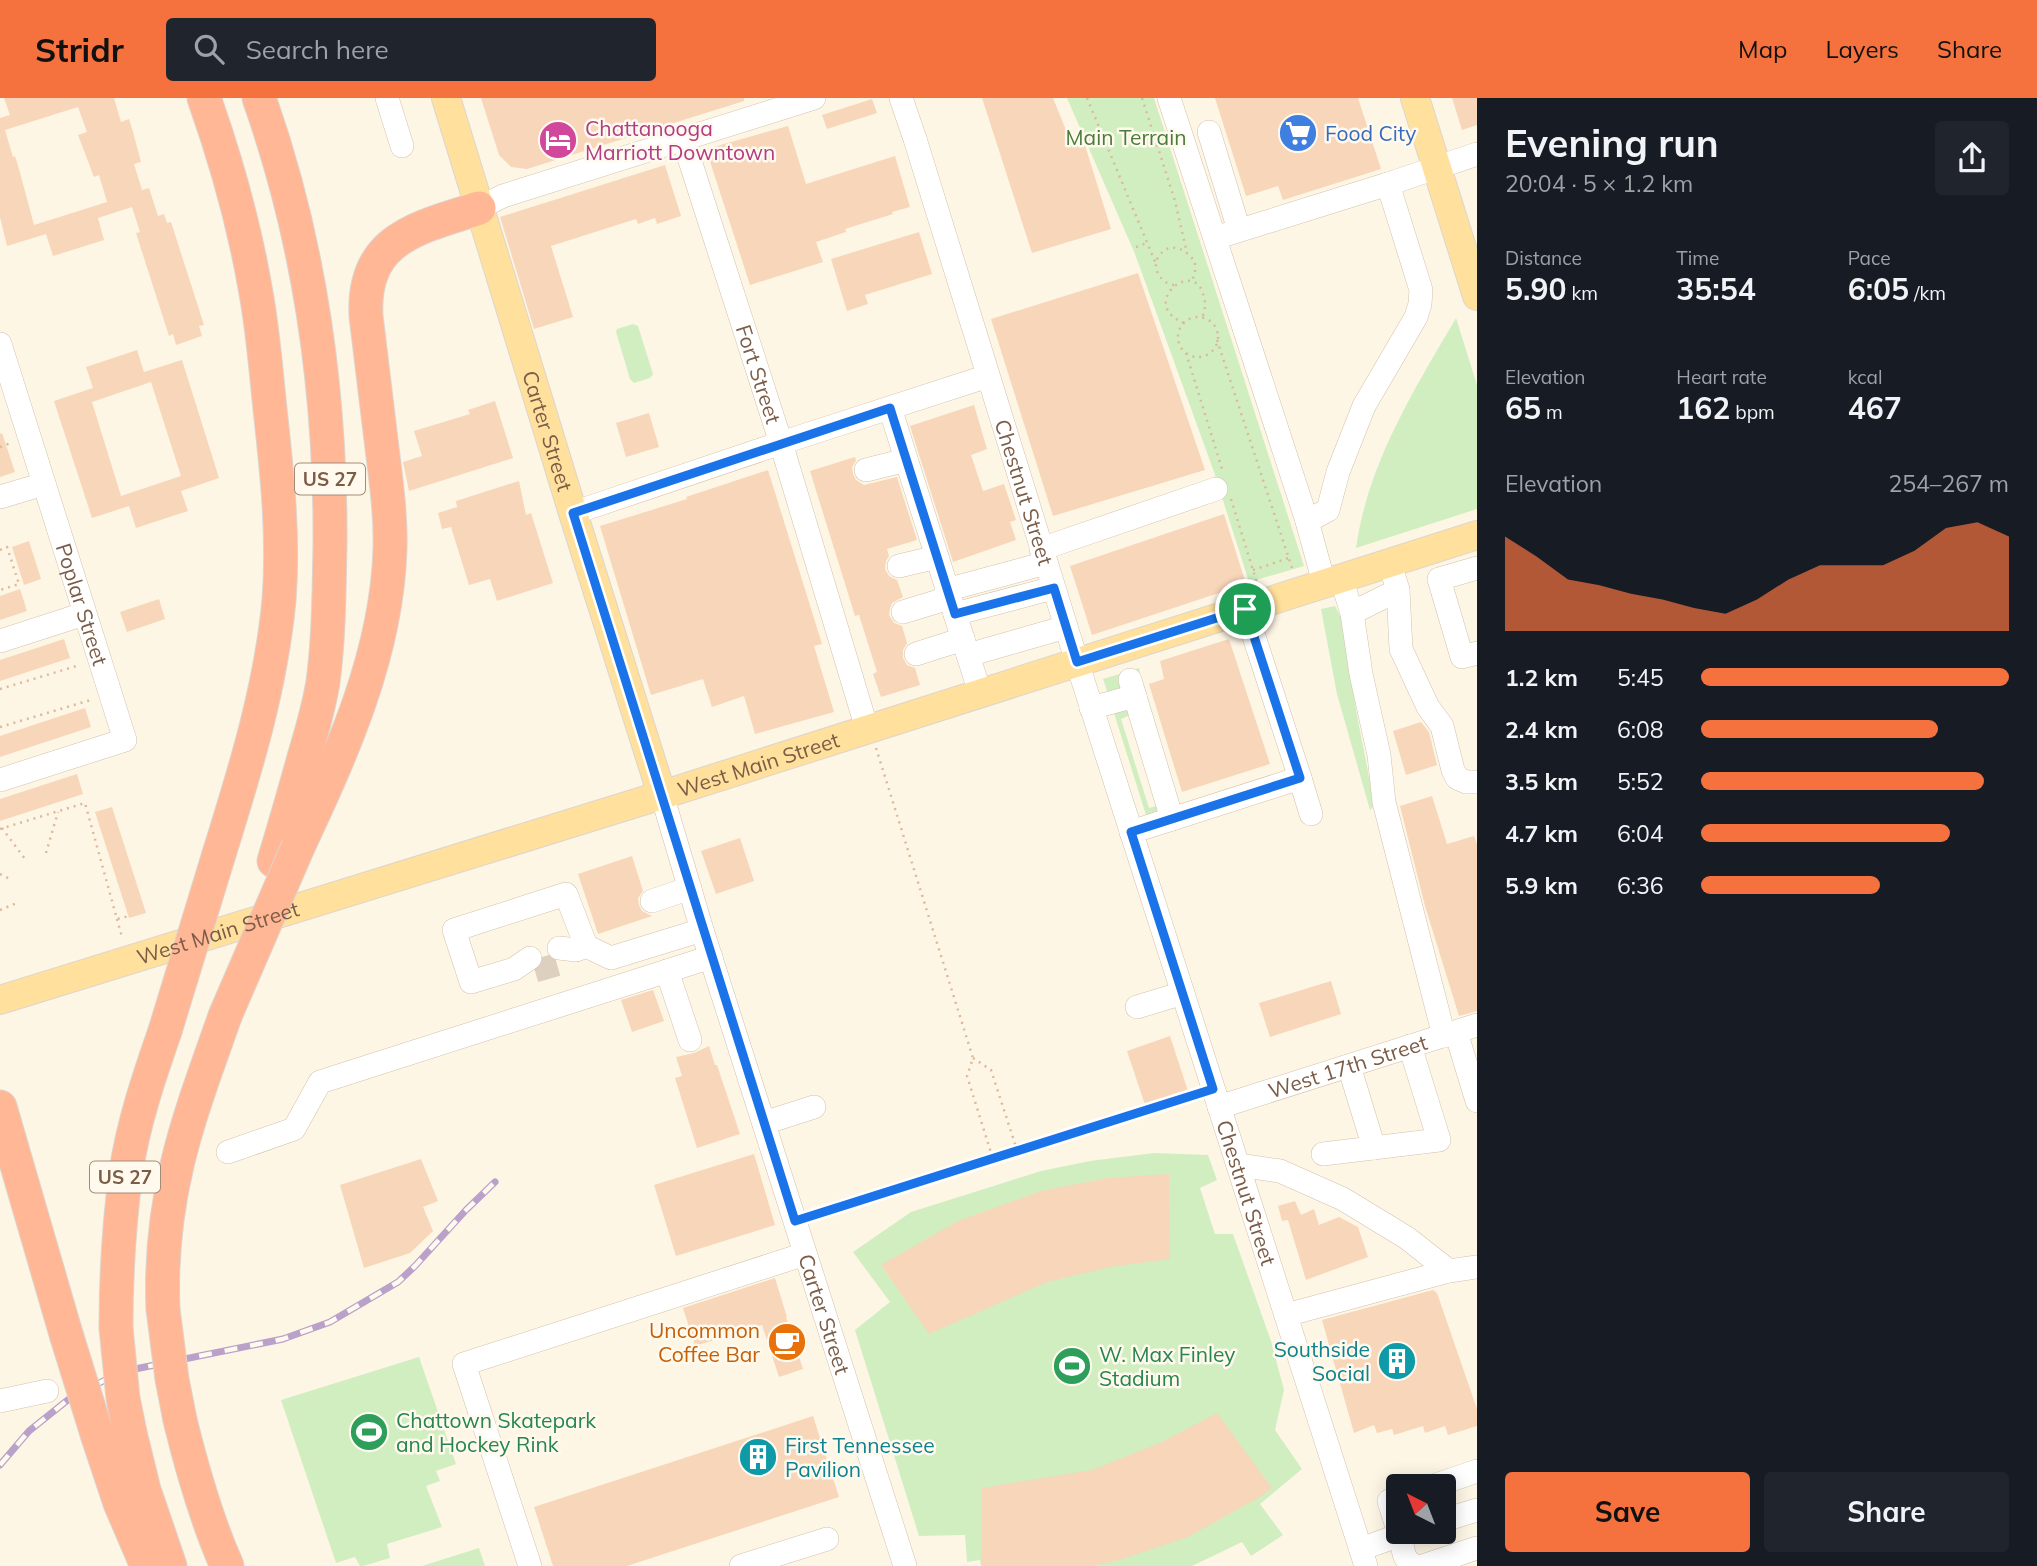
<!DOCTYPE html>
<meta charset="utf-8">
<style>
:root{--surface:#171b24;--page:#20242c;--text:#f1f3f6;--muted:#9ea1a6;--accent:#f5723e}
body{margin:0;font-family:Mulish,sans-serif;background:var(--page);color:var(--text);height:100vh;display:flex;flex-direction:column;font-size:26px;white-space:nowrap}
*{box-sizing:border-box;margin:0}
p{font-size:23px;color:var(--muted)}
.icon{flex:none;width:38px;height:38px;fill:none;stroke:currentColor;stroke-width:2;stroke-linecap:round;stroke-linejoin:round}
.map{position:relative;flex:1;overflow:hidden}
.drawer{display:flex;flex-direction:column;background:var(--surface);width:560px}
.drawer>*{flex:none}
.needle{width:46px;rotate:318deg}
.controls{position:absolute;left:1386px;top:1376px;display:grid;gap:14px}
.controls a{display:grid;place-items:center;width:70px;height:70px;border-radius:7px;background:var(--surface);box-shadow:0 4px 18px #0003;font-size:35px}
.pin{position:absolute;display:grid;place-items:center;width:60px;height:60px;color:#fff;margin:-30px;border:4px solid #fff;border-radius:50%;box-shadow:0 2px 7px #0007}
.round{display:grid;place-items:center;flex:none;width:74px;height:74px;border-radius:7px;background:var(--page)}
.headline{display:flex;align-items:center;justify-content:space-between;height:119px;padding:0 28px}
h1{font-size:38px;font-weight:700;line-height:52px}
.stats{display:grid;grid-template-columns:repeat(3,1fr);gap:10px;height:119px;padding:7px 28px}
.stats div{display:grid;align-content:center}
.stats b{font-size:30px;font-weight:700}
.stats small{font-size:19px;font-weight:400}
.stats p{font-size:19px}
.chart{height:196px;padding:14px 28px}
.chart p{display:flex;justify-content:space-between}
.chart svg{width:100%;height:126px;margin-top:7px;fill:var(--accent);opacity:.7}
.primary-button{display:flex;gap:14px;margin-top:auto;padding:14px 28px}
.primary-button a{flex:1;height:80px;border-radius:7px;background:var(--accent);color:#111;font-size:28px;font-weight:700;line-height:80px;text-align:center}
.primary-button a+a{background:var(--page);color:var(--text)}
ul{padding:0 28px;list-style:none;font-size:23px}
li{display:grid;grid-template-columns:112px 84px 1fr;align-items:center;height:52px}
li i{height:18px;border-radius:9px;background:var(--accent)}
header{display:flex;align-items:center;gap:42px;box-sizing:border-box;height:98px;padding:0 35px;background:var(--accent);color:#111}
header strong{font-size:33px}
nav{display:flex;gap:38px;margin-inline-start:auto;font-size:24px}
.search{width:490px;height:63px;background:var(--page);display:flex;align-items:center;gap:18px;box-sizing:border-box;padding:0 24px;border-radius:7px;color:var(--muted);font-size:26px}
main{display:flex;flex:1;min-height:0}
.map>svg:first-child{display:block}
.green{fill:#d1eec1}
.building{fill:#f7d6ba;fill-rule:evenodd}
.lines{fill:none;stroke-linecap:round;stroke-linejoin:round}
.minor-tunnel{stroke:#ddd0be;stroke-width:23;stroke-dasharray:23 11;stroke-linecap:butt}
.minor-casing{stroke:#d4c0ac;stroke-width:24}
.major-casing{stroke:#ddd5cf;stroke-width:30}
.highway-casing{stroke:#ddd5cf;stroke-width:35}
.path{stroke:#dcb99c;stroke-width:2.5;stroke-dasharray:2 5;stroke-linecap:butt}
.minor{stroke:#fff;stroke-width:23}
.major{stroke:#ffe09c;stroke-width:28}
.highway{stroke:#ffb796;stroke-width:33}
.rail-casing{stroke:#baa1ca;stroke-width:7}
.rail{stroke:#fff9ee;stroke-width:4.5;stroke-dasharray:13;stroke-linecap:butt}
.highway-bridge-casing{stroke:#ddd5cf;stroke-width:35;stroke-linecap:butt}
.highway-bridge{stroke:#ffb796;stroke-width:33}
.route-casing{stroke:#fff;stroke-width:14}
.route{stroke:#1a73e8;stroke-width:9}
.labels{text-anchor:middle;dominant-baseline:central;stroke-width:5;stroke-linejoin:round;paint-order:stroke}
.shield{fill:#fff9ee;stroke:#a38b79;stroke-width:2}
.shield-label{font-size:19px;font-weight:bold;fill:#7b5c47}
.hotel-label{font-size:21px;fill:#b23c85;stroke:#fff9ee;text-anchor:start}
.shop-label{font-size:21px;fill:#366cbe;stroke:#fff9ee;text-anchor:start}
.park-label{font-size:21px;fill:#4a7c3b;stroke:#fff9ee}
.street-label{font-size:21px;fill:#7b5c47;stroke:#fff9ee}
.food-label{font-size:21px;fill:#c56008;stroke:#fff9ee;text-anchor:end}
.culture-label{font-size:21px;fill:#0d838f;stroke:#fff9ee;text-anchor:end}
.leisure-label{font-size:21px;fill:#27864d;stroke:#fff9ee;text-anchor:start}
</style>
<header>
<strong>Stridr</strong>
<div class="search"><svg class="icon" aria-label="search" viewBox="0 0 24 24"><circle cx="10" cy="10" r="6"/><path d="M15 15l6 6"/></svg>Search here</div>
<nav><a>Map</a><a>Layers</a><a>Share</a></nav>
</header>
<main>
<div class="map">
<svg width="1477" height="1468" viewBox="0 0 1477 1468">
<rect width="100%" height="100%" fill="#fef6e5"/>
<g class="green">
<path d="M1067 0H1154L1304 468 1249 484 1214 374 1135 156Z"/>
<path d="M1456 220 1477 287V411L1356 450C1368 365 1414 292 1456 220Z"/>
<path d="M633 226 638 228 653 276 650 280 634 285 630 281 616 234 617 231Z"/>
<path d="M1335 508C1353 538 1351 578 1356 612 1362 644 1369 676 1374 708L1370 712 1337 596 1321 511Z"/>
<path d="M1139 570 1140 575 1122 581 1125 592 1109 599 1103 581Z"/>
<path d="M1128 610 1130 617 1121 621 1149 710 1160 707V713L1146 717 1114 615Z"/>
<path d="M1154 1055 1208 1057 1217 1082 1200 1090 1215 1136H1233L1271 1243 1284 1292 1275 1332 1302 1371 1260 1406 1283 1437 1251 1458 1242 1444 1192 1468H981L980 1462 967 1464 965 1437 919 1438 855 1232 890 1204 853 1154 911 1114 1041 1073 1090 1063Z"/>
<path d="M419 1259 456 1366 436 1373 440 1383 426 1388 442 1429 387 1446 390 1460 363 1468H360L355 1459 336 1465 281 1302Z"/>
<path d="M479 1450 485 1468H422Z"/>
</g>
<g class="building">
<path d="M4 0H114L121 24 129 21 133 34 141 64 134 66 142 92 149 90 158 118 164 116 167 125 171 124 204 227 199 228 202 238 176 247 173 236 169 238 136 135 140 134 132 109 98 120 104 142 53 158 46 136 7 148 0 119V20L10 17ZM78 9 87 34 78 37 94 79 99 77 107 104 34 127 19 71 15 58 13 59 5 32Z"/>
<path d="M481 0H744V3L527 71 511 69 499 57Z"/>
<path d="M982 0H1053L1072 47 1084 44 1111 131 1032 155Z"/>
<path d="M1215 0H1358L1381 71 1283 102 1278 88 1246 98Z"/>
<path d="M1452 0H1477V27L1462 32Z"/>
<path d="M872 1 877 15 827 31 822 17Z"/>
<path d="M788 28 806 86 895 58 910 109 892 114 893 116 845 131 846 134 816 144 823 164 750 187 706 51Z"/>
<path d="M665 67 681 118 657 126 655 120 638 126 636 121 551 148 573 219 534 231 500 119Z"/>
<path d="M919 134 932 176 865 197 868 206 847 213 831 161Z"/>
<path d="M1138 175 1205 372 1053 418 991 221Z"/>
<path d="M137 252 144 274 182 262 219 380 181 393 188 413 136 430 129 408 92 420 54 303 93 290 86 269ZM151 284 181 378 121 398 92 304Z"/>
<path d="M495 303 513 360 409 393 403 364 422 358 414 333 470 316 468 312Z"/>
<path d="M974 307 987 351 971 357 983 393 1004 386 1016 422 1010 424 1016 442 953 464 910 328Z"/>
<path d="M649 315 659 349 626 359 616 325Z"/>
<path d="M2 335 15 374 0 379V336Z"/>
<path d="M855 359 856 363 852 369 853 376 856 382 864 387 897 379 917 442 887 451 889 458 886 463 885 471 889 478 897 482 903 499 892 505 890 510 889 517 894 525 902 528 907 545 903 552V560L907 567 915 570 920 587 881 599 873 576 877 574 859 517 855 518 810 373Z"/>
<path d="M768 372 822 546 814 548 834 614 755 636 744 598 712 609 703 581 651 597 600 428 687 401 686 399Z"/>
<path d="M519 383 526 417 531 415 553 485 497 503 490 481 469 487 451 429 442 431 438 415 457 409 456 403Z"/>
<path d="M1224 416 1246 486 1092 537 1070 468Z"/>
<path d="M29 443 41 481 24 487 12 449Z"/>
<path d="M20 491 27 513 0 522V498Z"/>
<path d="M159 501 165 521 127 534 120 514Z"/>
<path d="M64 541 70 560 0 583V562Z"/>
<path d="M1229 541 1270 666 1182 694 1149 586 1164 581 1160 563Z"/>
<path d="M85 610 91 629 0 659V638Z"/>
<path d="M1421 624 1429 634 1437 667 1406 677 1393 633Z"/>
<path d="M77 676 83 696 0 723V701Z"/>
<path d="M1432 698 1447 746 1474 738 1477 746V913L1459 918 1425 808 1400 708Z"/>
<path d="M112 709 146 815 129 820 95 714Z"/>
<path d="M740 740 754 783 716 796 701 753Z"/>
<path d="M632 758 643 793 638 800 639 807 642 813 652 818 598 836 578 776Z"/>
<path d="M1331 883 1341 916 1270 939 1259 905Z"/>
<path d="M653 892 664 923 632 934 621 902Z"/>
<path d="M1170 938 1188 993 1145 1007 1127 953Z"/>
<path d="M709 948 715 967H717L740 1036 697 1050 675 980 682 978 676 959 694 955Z"/>
<path d="M754 1056 775 1127 676 1158 654 1087Z"/>
<path d="M421 1061 438 1103 423 1109 433 1133 410 1155 364 1170 340 1087Z"/>
<path d="M1169 1076 1170 1161 1110 1169 1047 1184 929 1236 881 1167 958 1123 1041 1093 1108 1080Z"/>
<path d="M1295 1103 1301 1117 1314 1111 1319 1127 1339 1119 1358 1129 1368 1159 1306 1182 1288 1122 1282 1123 1278 1108Z"/>
<path d="M775 1180 787 1219H786L803 1271 779 1279 762 1227 695 1248 683 1210Z"/>
<path d="M1433 1192 1437 1195 1477 1311V1328L1448 1337 1445 1328 1425 1335 1423 1328 1394 1337 1392 1331 1377 1335 1374 1327 1354 1335 1322 1222Z"/>
<path d="M1217 1315 1272 1390 1258 1400 1188 1439 1119 1462 1092 1468H981L982 1390 1092 1372 1162 1344Z"/>
<path d="M813 1318 839 1399 627 1468H553L534 1409Z"/>
</g>
<g class="lines">
<path class="minor-tunnel" d="M535 873 563 865"/>
<g class="minor-casing">
<g id="minor">
<path d="M387 0 402 48"/>
<path id="s1" d="M901 0 915 41 1077 564 1366 1468"/>
<path d="M1169 0 1307 423 1324 485"/>
<path d="M1209 34 1239 132"/>
<path id="s2" d="M683 41 781 345 867 631"/>
<path d="M1388 86 1477 56"/>
<path d="M479 110 503 98 814 0"/>
<path d="M1215 140 1388 86 1421 192 1420 206 1416 219 1364 308 1338 374 1328 412 1307 423"/>
<path id="s3" d="M0 246 125 642 0 682"/>
<path d="M890 310 980 595"/>
<path d="M866 372 906 362"/>
<path d="M0 399 44 386"/>
<path d="M573 415 781 345 988 278"/>
<path d="M1041 451 1216 391"/>
<path d="M899 468 937 459"/>
<path d="M1477 470 1439 481 1462 559 1477 555"/>
<path d="M1341 480 1352 515 1398 492 1394 479"/>
<path d="M946 492 1046 465"/>
<path d="M1398 492 1401 551 1428 609 1442 628 1453 672 1457 680 1466 684H1477"/>
<path d="M903 514 949 500"/>
<path d="M1352 515 1361 576 1379 657 1384 704 1444 938"/>
<path d="M955 516 1053 490"/>
<path d="M0 543 84 516"/>
<path d="M916 556 963 541"/>
<path d="M968 557 1066 529"/>
<path d="M1130 582 1172 721 1300 680 1245 511"/>
<path d="M1091 610 1135 598"/>
<path d="M1300 680 1311 716"/>
<path id="s4" d="M662 697 702 832 905 1468"/>
<path d="M1131 734 1172 721"/>
<path d="M652 803 690 790"/>
<path d="M559 850 576 852 586 848"/>
<path d="M530 860 514 871 471 884 454 832 566 796 586 848 611 860 702 832"/>
<path d="M667 873 690 942"/>
<path d="M1137 909 1183 895"/>
<path d="M1456 934 1477 1003"/>
<path d="M1349 968 1374 1050"/>
<path id="s5" d="M1219 1009 1477 927"/>
<path d="M764 1025 814 1009"/>
<path d="M228 1054 294 1031 320 984 711 859"/>
<path d="M1323 1056 1439 1042 1410 948"/>
<path d="M1238 1067 1280 1073 1343 1101 1407 1140 1449 1173 1477 1169"/>
<path d="M1286 1217 1449 1173"/>
<path d="M0 1303 47 1293"/>
<path d="M1433 1388 1477 1373"/>
<path d="M1398 1399 1389 1403 1398 1432"/>
<path d="M1444 1422 1477 1412"/>
<path d="M1361 1451 1400 1437C1404 1449 1401 1463 1416 1468"/>
<path d="M530 1468 464 1266 805 1156"/>
<path d="M741 1468 827 1441"/>
<path d="M1423 1468 1477 1450"/>
</g>
</g>
<g class="major-casing">
<g id="major">
<path id="s6" d="M446 0 573 415 662 697"/>
<path d="M1415 0 1477 198"/>
<path id="s7" d="M0 902 662 697 1477 437"/>
</g>
</g>
<g class="highway-casing">
<g id="highway">
<path d="M204 0C226 62 245 130 256 195 263 233 266 273 270 311 277 374 284 439 279 502 271 589 245 673 219 756"/>
<path d="M259 0C310 144 331 295 330 447 329 493 329 539 323 584 319 608 312 633 305 656 295 692 285 727 274 763"/>
<path d="M298 749C342 655 387 556 390 451 391 417 386 383 382 350 377 306 371 262 366 218 362 139 419 130 479 110"/>
<path d="M0 1009 66 1236"/>
<path d="M163 1211C161 1163 166 1114 177 1067 189 1016 208 967 225 918"/>
<path d="M116 1230C116 1178 119 1126 126 1074 133 1026 149 979 165 933"/>
<path d="M180 1322C192 1371 206 1421 227 1468"/>
<path d="M130 1335 144 1392 170 1468"/>
<path d="M98 1339 120 1405 147 1468"/>
</g>
</g>
<g class="path">
<path d="M1087 0 1156 166"/>
<path d="M1142 0 1175 103 1187 155"/>
<path d="M1136 149 1147 145"/>
<path d="M1174 187C1162 186 1150 170 1159 158 1170 142 1187 152 1195 164V176L1191 184"/>
<circle cx="1198" cy="239" r="20"/>
<path d="M1184 225C1139 207 1190 163 1202 193 1206 203 1206 210 1202 220"/>
<path d="M1217 242 1293 473"/>
<path d="M1186 255 1223 374"/>
<path d="M0 349 11 345"/>
<path d="M1231 401 1257 485"/>
<path d="M0 452 7 449 19 486 0 492"/>
<path d="M1253 472 1289 460"/>
<path d="M0 591 80 567"/>
<path d="M0 629 94 601"/>
<path d="M876 650 973 960 967 978 993 1061"/>
<path d="M2 730 25 761"/>
<path d="M0 731 85 705 117 821 129 818"/>
<path d="M46 755 58 714"/>
<path d="M0 776 12 782"/>
<path d="M0 812 19 804"/>
<path d="M117 821 122 839"/>
<path d="M973 960 991 972 1017 1052"/>
<path d="M812 1118 1196 996"/>
</g>
<use href="#minor" class="minor"/>
<use href="#major" class="major"/>
<use href="#highway" class="highway"/>
<g class="rail-casing">
<path id="rail" d="M0 1367 29 1333 69 1301 105 1282 135 1271 283 1241 330 1224 398 1184 415 1168 466 1112 495 1084"/>
</g>
<use href="#rail" class="rail"/>
<g class="highway-bridge-casing">
<g id="highway-bridge">
<path d="M225 918 298 749"/>
<path d="M165 933 219 756"/>
<path d="M163 1211 172 1281 180 1322"/>
<path d="M116 1230 123 1300 130 1335"/>
<path d="M66 1236 98 1339"/>
</g>
</g>
<use href="#highway-bridge" class="highway-bridge"/>
</g>
<g class="lines">
<g class="route-casing">
<path id="route" d="M890 310 955 516 1054 490 1077 564 1245 511 1300 680 1131 734 1213 991 795 1123C720 887 648 651 573 415Z"/>
</g>
<use href="#route" class="route"/>
</g>
<defs>
<g id="supermarket-disc" transform="scale(2.0125)"><circle r="9.5" fill="#3f7fe0" stroke="#fff9ee"/><path d="M-6-5.5h2.5l.6 2H6L4.5 2H-2.5L-4.4-4H-6ZM-1.5 3.2a1.3 1.3 0 1 0 .1 0ZM3 3.2a1.3 1.3 0 1 0 .1 0Z" fill="#fff"/></g>
<g id="hotel-disc" transform="scale(2.0125)"><circle r="9.5" fill="#d1479c" stroke="#fff9ee"/><path d="M-6-4.5h1.5V1H6V5H4.5V3h-9V5H-6ZM-4 0a1.8 1.8 0 1 1 3.6 0ZM.5 0V-2.5h3Q6-2.5 6 0Z" fill="#fff"/></g>
<g id="cafe-disc" transform="scale(2.0125)"><circle r="9.5" fill="#e8710a" stroke="#fff9ee"/><path d="M-5.5-4.5H6V0H3Q3 3.5 0 3.5H-2.5Q-5.5 3.5-5.5 0ZM3-3.2v2h1.7v-2ZM-6 4.5H4V6H-6Z" fill="#fff"/></g>
<g id="building-disc" transform="scale(2.0125)"><circle r="9.5" fill="#0f9aa8" stroke="#fff9ee"/><path d="M-4-6H4V6H1V3H-1V6H-4ZM-2.5-4.3h1.7v1.8h-1.7ZM.8-4.3h1.7v1.8H.8ZM-2.5-1h1.7V.8h-1.7ZM.8-1h1.7V.8H.8Z" fill="#fff"/></g>
<g id="stadium-disc" transform="scale(2.0125)"><circle r="9.5" fill="#2e9e5b" stroke="#fff9ee"/><path d="M0-5a6.5 5 0 1 0 0 10a6.5 5 0 1 0 0-10ZM-3.5-1.8h7v3.6h-7Z" fill="#fff"/></g>
</defs>
<g fill-rule="evenodd">
<use href="#supermarket-disc" x="1298" y="35"/>
<use href="#hotel-disc" x="558" y="42"/>
<use href="#cafe-disc" x="787" y="1244"/>
<use href="#building-disc" x="1397" y="1263"/>
<use href="#stadium-disc" x="1072" y="1268"/>
<use href="#stadium-disc" x="369" y="1334"/>
<use href="#building-disc" x="758" y="1359"/>
</g>
<g class="labels">
<g class="shield">
<rect x="295" y="365.5" width="70" height="31" rx="5"/>
<rect x="90" y="1063.5" width="70" height="31" rx="5"/>
</g>
<g class="shield-label">
<text x="330" y="381">US 27</text>
<text x="125" y="1079">US 27</text>
</g>
<g class="hotel-label">
<text x="585" y="30">Chattanooga<tspan x="585" dy="24">Marriott Downtown</tspan></text>
</g>
<g class="shop-label">
<text x="1325" y="35">Food City</text>
</g>
<g class="park-label">
<text x="1126" y="39">Main Terrain</text>
</g>
<g class="street-label">
<text stroke="none"><textPath href="#s2" startOffset="247">Fort Street</textPath></text>
<text stroke="none"><textPath href="#s6" startOffset="348">Carter Street</textPath></text>
<text stroke="none"><textPath href="#s1" startOffset="413">Chestnut Street</textPath></text>
<text stroke="none"><textPath href="#s3" startOffset="273">Poplar Street</textPath></text>
<text stroke="none"><textPath href="#s7" startOffset="794">West Main Street</textPath></text>
<text stroke="none"><textPath href="#s7" startOffset="228">West Main Street</textPath></text>
<text stroke="none"><textPath href="#s5" startOffset="135">West 17th Street</textPath></text>
<text stroke="none"><textPath href="#s1" startOffset="1148">Chestnut Street</textPath></text>
<text stroke="none"><textPath href="#s4" startOffset="544">Carter Street</textPath></text>
</g>
<g class="food-label">
<text x="760" y="1232">Uncommon<tspan x="760" dy="24">Coffee Bar</tspan></text>
</g>
<g class="culture-label">
<text x="1370" y="1251">Southside<tspan x="1370" dy="24">Social</tspan></text>
<text x="785" y="1347" text-anchor="start">First Tennessee<tspan x="785" dy="24">Pavilion</tspan></text>
</g>
<g class="leisure-label">
<text x="1099" y="1256">W. Max Finley<tspan x="1099" dy="24">Stadium</tspan></text>
<text x="396" y="1322">Chattown Skatepark<tspan x="396" dy="24">and Hockey Rink</tspan></text>
</g>
</g>
</svg>
<div class="controls">
<a><svg class="needle" viewBox="-14 -14 28 28"><path d="M0-13l5 13h-10z" fill="#e53935"/><path d="M0 13l5-13h-10z" fill="#9ea1a6"/></svg></a>
</div>
<div class="pin" style="left:1245px;top:511px;background:#1e9e55"><svg class="icon" aria-label="arrive" viewBox="0 0 24 24"><path d="M6 21V4h12l-3 4 3 4H6"/></svg></div>
</div>
<section class="drawer">
<div class="headline"><div><h1>Evening run</h1><p>20:04 · 5 × 1.2 km</p></div><a class="round"><svg class="icon" aria-label="share" viewBox="0 0 24 24"><path d="M12 15V3M7 8l5-5 5 5M5 13v7h14v-7"/></svg></a></div>
<div class="stats">
<div><p>Distance</p><b>5.90<small> km</small></b></div>
<div><p>Time</p><b>35:54</b></div>
<div><p>Pace</p><b>6:05<small> /km</small></b></div>
</div>
<div class="stats">
<div><p>Elevation</p><b>65<small> m</small></b></div>
<div><p>Heart rate</p><b>162<small> bpm</small></b></div>
<div><p>kcal</p><b>467</b></div>
</div>
<div class="chart"><p><span>Elevation</span>254–267 m</p>
<svg viewBox="0 0 160 44" preserveAspectRatio="none"><path d="M0 44V11L10 18L20 26L30 28L40 31L50 33L60 36L70 38L80 33L90 26L100 21L110 21L120 21L130 16L140 8L150 6L160 11V44z"/></svg>
</div>
<ul>
<li><b>1.2 km</b>5:45<i style="width:100%"></i></li>
<li><b>2.4 km</b>6:08<i style="width:77%"></i></li>
<li><b>3.5 km</b>5:52<i style="width:92%"></i></li>
<li><b>4.7 km</b>6:04<i style="width:81%"></i></li>
<li><b>5.9 km</b>6:36<i style="width:58%"></i></li>
</ul>
<div class="primary-button"><a>Save</a><a>Share</a></div>
</section>
</main>
